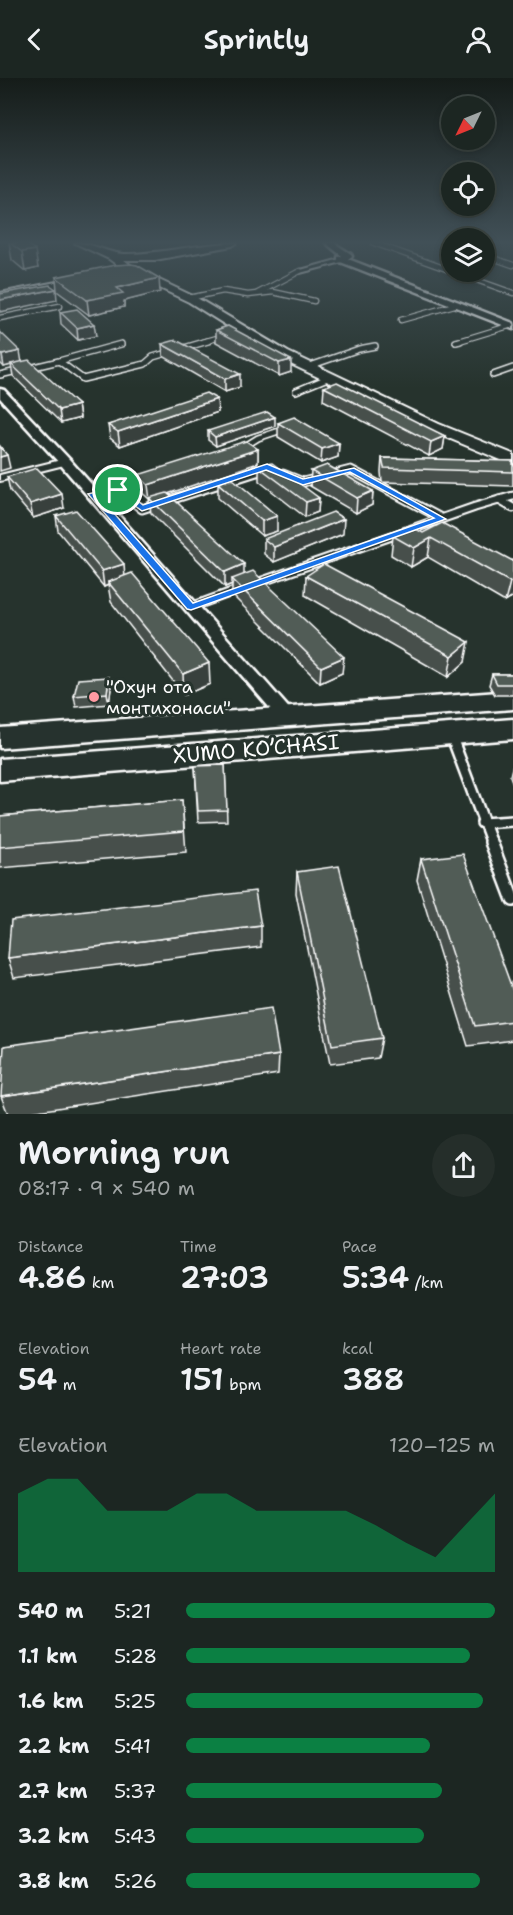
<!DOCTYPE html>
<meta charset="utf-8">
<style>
:root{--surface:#1c2622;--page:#252e2a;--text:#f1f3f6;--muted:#a0a5a5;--line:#3a4340;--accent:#0b8043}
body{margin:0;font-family:"Shantell Sans",sans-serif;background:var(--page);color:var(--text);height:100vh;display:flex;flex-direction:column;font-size:22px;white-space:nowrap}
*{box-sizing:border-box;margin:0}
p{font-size:20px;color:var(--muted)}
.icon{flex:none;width:33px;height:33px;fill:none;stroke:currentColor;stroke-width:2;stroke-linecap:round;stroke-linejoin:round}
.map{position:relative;height:1036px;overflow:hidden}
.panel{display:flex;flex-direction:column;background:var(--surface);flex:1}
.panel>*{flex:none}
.needle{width:39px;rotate:227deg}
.fabs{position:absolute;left:441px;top:18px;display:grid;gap:12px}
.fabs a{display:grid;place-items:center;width:54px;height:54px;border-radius:50%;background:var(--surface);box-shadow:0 3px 9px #0003,0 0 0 2px var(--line);font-size:30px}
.pin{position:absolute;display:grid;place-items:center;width:51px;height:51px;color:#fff;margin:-26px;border:3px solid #fff;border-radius:50%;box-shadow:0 2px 6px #0007}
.round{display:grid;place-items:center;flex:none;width:63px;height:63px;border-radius:32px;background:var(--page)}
.headline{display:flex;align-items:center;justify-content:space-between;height:102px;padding:0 18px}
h1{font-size:33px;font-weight:600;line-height:45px}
.figures{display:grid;grid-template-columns:repeat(3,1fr);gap:9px;height:102px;padding:6px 18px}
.figures div{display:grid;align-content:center}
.figures b{font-size:30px;font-weight:600}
.figures small{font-size:16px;font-weight:400}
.figures p{font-size:16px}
.chart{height:168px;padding:12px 18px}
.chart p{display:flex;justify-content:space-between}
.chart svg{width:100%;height:108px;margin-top:6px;fill:var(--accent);opacity:.7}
ul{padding:0 18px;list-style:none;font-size:20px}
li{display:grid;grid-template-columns:96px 72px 1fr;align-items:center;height:45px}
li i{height:15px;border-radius:8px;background:var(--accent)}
header{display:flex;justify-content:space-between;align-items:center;height:78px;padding:0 18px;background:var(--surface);font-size:27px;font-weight:600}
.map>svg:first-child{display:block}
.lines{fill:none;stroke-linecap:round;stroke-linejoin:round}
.service-far4-casing{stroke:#fff;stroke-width:7}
.service-far3-casing{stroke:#fff;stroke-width:8}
.service-far2-casing{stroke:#fff;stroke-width:11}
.service-far1-casing{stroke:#fff;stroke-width:14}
.service-casing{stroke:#fff;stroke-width:16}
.pedestrian-casing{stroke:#fff;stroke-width:4}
.minor-casing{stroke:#fff;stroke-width:5}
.tertiary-casing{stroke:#fff;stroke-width:4}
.secondary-casing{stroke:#fff;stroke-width:5}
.service-far4{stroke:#26332d;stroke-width:4.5}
.service-far3{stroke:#26332d;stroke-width:5}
.service-far2{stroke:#26332d;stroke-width:7}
.service-far1{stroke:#26332d;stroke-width:9}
.service{stroke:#26332d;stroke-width:11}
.pedestrian{fill:#26332d;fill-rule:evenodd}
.minor{fill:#26332d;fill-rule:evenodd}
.tertiary{fill:#26332d;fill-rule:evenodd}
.secondary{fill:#26332d;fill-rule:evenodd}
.wall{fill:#464f4b;stroke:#fff;stroke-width:1.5}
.shaded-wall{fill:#39403d;stroke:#fff;stroke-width:1.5}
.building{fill:#515c57;stroke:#fff;stroke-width:1.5}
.route{fill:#1a73e8;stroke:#fff;stroke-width:1.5;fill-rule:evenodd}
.poi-dot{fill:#ff9aa2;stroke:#26332d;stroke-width:2}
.labels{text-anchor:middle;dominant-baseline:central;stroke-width:6;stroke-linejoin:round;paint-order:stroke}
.poi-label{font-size:18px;fill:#fff;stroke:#26332d;text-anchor:start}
.near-street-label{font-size:21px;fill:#fff;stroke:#26332d}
</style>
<header><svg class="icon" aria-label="back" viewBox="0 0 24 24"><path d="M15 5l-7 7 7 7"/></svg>Sprintly<svg class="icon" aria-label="person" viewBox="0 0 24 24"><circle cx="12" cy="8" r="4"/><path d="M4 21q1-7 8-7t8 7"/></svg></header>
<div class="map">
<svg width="513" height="1036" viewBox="0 0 513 1036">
<rect width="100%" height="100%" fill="#26332d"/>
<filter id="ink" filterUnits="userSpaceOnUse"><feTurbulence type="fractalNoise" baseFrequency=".0167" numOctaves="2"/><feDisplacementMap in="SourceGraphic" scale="12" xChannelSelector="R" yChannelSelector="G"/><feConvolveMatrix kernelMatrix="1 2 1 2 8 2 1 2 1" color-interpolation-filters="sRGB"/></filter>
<g filter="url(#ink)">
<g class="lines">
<g class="service-far4-casing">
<g id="service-far4">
<path d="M374 165 452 193"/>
<path d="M447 165 452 166"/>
<path d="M484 177 513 187"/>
<path d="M454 194 513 215"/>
<path d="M258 215 300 193"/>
<path d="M189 220 223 213 248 217 273 214 314 223"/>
<path d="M0 240 60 228"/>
<path d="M401 242 458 226"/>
<path d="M203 264 224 258"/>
<path d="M456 264 512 247"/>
</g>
</g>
<g class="service-far3-casing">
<g id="service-far3">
<path d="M456 264 460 263"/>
<path d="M59 283 121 266"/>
<path d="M307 289 359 271 375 268"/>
<path d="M0 297 59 283 83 301 145 286 153 279 208 263"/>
<path d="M493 297 513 290"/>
<path d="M296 313 330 299"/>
<path d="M242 370 258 360 285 351"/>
<path d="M264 392 269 390"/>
</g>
</g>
<g class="service-far2-casing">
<g id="service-far2">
<path d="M283 396 303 404 319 400"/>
<path d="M331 397 351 392 441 440"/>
<path d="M118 412 148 402"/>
<path d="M92 416 118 412 142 431 269 390"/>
<path d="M499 422 513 430"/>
<path d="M254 506 475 429 513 418"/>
<path d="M191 529 240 511"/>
</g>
</g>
<g class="service-far1-casing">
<g id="service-far1">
<path d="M451 657 492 766"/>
<path d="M482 745 513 743"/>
</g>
</g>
<g class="service-casing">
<path id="service" d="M491 764 513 822"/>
</g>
<g class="pedestrian-casing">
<g id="pedestrian">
<path d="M344 180 346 181V183L300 195 297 193Z"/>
<path d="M65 381 70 384 68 386 0 403V397Z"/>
</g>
</g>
<g class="minor-casing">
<g id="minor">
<path d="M326 165H334L351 176 352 178 348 181 513 245V251L338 183V179L342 178Z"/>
<path d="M0 311 4 312 69 381 293 635 296 639 293 643 287 645 281 643 61 387 0 320Z"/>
</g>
</g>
<g class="tertiary-casing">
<g id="tertiary">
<path d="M75 165C93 164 107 176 125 176 164 176 198 165 237 165L232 168 155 182H124L136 191 197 220 288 274 439 346 513 376V387L429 352 278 280 189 224 128 195 109 181Z"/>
<path d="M82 199 86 200V204L0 221V215Z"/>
</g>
</g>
<g class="secondary-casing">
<g id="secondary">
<path d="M513 613V631L0 670V650Z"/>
<path d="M513 641V661L0 703V681Z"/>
</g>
</g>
<use href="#service-far4" class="service-far4"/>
<use href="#service-far3" class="service-far3"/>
<use href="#service-far2" class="service-far2"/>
<use href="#service-far1" class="service-far1"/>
<use href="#service" class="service"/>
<use href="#pedestrian" class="pedestrian"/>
<use href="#minor" class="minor"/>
<use href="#tertiary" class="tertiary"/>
<use href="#secondary" class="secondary"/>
</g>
<g class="wall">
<path d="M9 165H26L38 190 25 193 12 182Z"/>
<path d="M56 199 160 214 124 223V229L89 237 57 213Z"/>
<path d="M60 234 96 258 78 262 61 246Z"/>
<path d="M228 248 291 294 279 298 216 264V252Z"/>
<path d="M0 254 22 283 78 327 80 340 61 345 13 298 11 287 4 289 0 285Z"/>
<path d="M162 266 240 309 225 314 163 278Z"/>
<path d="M324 309 445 358 443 371 429 378 323 322Z"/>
<path d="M217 321 218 334 120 368 110 360 108 347Z"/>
<path d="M278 345 339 365 338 379 321 385 278 359Z"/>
<path d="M275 348 216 368 208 362V353Z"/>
<path d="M258 371V385L168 415 244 497 342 595 320 605 232 517V506L225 509 151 435 149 421 139 412 138 397Z"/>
<path d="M382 380 513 383V408L382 404 381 394Z"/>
<path d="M259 389 319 420 318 434 305 439 259 403Z"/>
<path d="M311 393 373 413 372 427 356 435 310 408Z"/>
<path d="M7 399 64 430 33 440 10 413Z"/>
<path d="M218 405 277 453 262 458 218 420Z"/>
<path d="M56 438 125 498 210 606 184 617 111 524 108 507 104 509 58 453Z"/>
<path d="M423 455 513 483V519L505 524 428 479 411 489 391 477 393 458Z"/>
<path d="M343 456 274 484 264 476V461Z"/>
<path d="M306 498 465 584 448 599 305 517Z"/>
<path d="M492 596H513V617H495L489 607Z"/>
<path d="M109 599 111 610 109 626 76 629 74 618Z"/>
<path d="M513 686V706L510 698Z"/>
<path d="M225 687 227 743 198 744 195 688Z"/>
<path d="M182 722 186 774 0 790V738Z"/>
<path d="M421 781 513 913V962L468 968 417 802Z"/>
<path d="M297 794 382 960 378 980 330 986 296 815Z"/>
<path d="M261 848V869L14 900 8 880Z"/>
<path d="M279 977 278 996 18 1036H8L1 1018Z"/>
</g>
<g class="shaded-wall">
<path d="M35 172 38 190 25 193 22 174Z"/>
<path d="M159 200 160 214 124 223V229L89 237 87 222 117 210Z"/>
<path d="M56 211 57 222 0 234V222Z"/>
<path d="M94 246 96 258 78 262 77 250Z"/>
<path d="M20 273 22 285 11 286V287L4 289 2 277Z"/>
<path d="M291 282V294L279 298V285Z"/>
<path d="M240 296V309L225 314V301Z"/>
<path d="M217 321 218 334 120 368 118 354Z"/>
<path d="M78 327 80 340 61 345 59 332Z"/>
<path d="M275 339V348L216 368 215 359Z"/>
<path d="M445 358 443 371 429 378 431 364Z"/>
<path d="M339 365 338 379 321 385 322 371Z"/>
<path d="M258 371V385L150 422 148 407Z"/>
<path d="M7 377 10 390 0 393V379Z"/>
<path d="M373 413 372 427 356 435 357 420Z"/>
<path d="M62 416 64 430 33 440 30 426Z"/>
<path d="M319 420 318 434 305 439 306 424Z"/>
<path d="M277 438V453L262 458V443Z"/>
<path d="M344 441 343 456 274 484V469Z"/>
<path d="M431 460 428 479 411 489 414 470Z"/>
<path d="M124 486 125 501 108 504V507L104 509 102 493Z"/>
<path d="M244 486V502L232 501V506L225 509V494Z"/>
<path d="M513 502V519L505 524 510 504Z"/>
<path d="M469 564 465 584 448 599 452 578Z"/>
<path d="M344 579 342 595 320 605 321 589Z"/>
<path d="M209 585 210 606 184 617 183 596Z"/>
<path d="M109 599 111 610 109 626 107 615Z"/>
</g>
<g class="building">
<path d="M10 165H26L35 172 22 174Z"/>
<path d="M131 186 137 187 159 200 117 210 123 215 87 222 56 199 115 187Z"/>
<path d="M50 207 56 211 0 222V216Z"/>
<path d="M77 231 94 246 77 250 60 234Z"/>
<path d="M228 248 291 282 279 285 216 252Z"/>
<path d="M0 254 20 273 2 277 0 275Z"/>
<path d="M176 262 240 296 225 301 162 266Z"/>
<path d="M29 282 78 327 59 332 11 286Z"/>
<path d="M337 304 445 358 431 364 324 309Z"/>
<path d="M206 315 217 321 118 354 108 347Z"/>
<path d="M267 334 275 339 215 359 208 353Z"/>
<path d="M294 339 339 365 322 371 278 345Z"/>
<path d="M246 363 258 371 148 407 138 397Z"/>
<path d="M0 368 7 377 0 379Z"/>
<path d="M382 380 513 383V394L384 390Z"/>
<path d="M272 385 319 420 306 424 259 389Z"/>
<path d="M327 387 373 413 357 420 311 393Z"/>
<path d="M37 390 62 416 30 426 7 399Z"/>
<path d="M233 401 277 438 262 443 218 405Z"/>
<path d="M167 415 244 486 225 494 149 420Z"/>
<path d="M76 432 124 486 102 493 56 438Z"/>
<path d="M333 434 344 441 274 469 264 461Z"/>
<path d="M442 445 513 483V502L510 504 431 460 414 470 393 458 411 448 423 455Z"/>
<path d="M324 486 469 564 452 578 306 498Z"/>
<path d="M253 493 344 579 321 589 232 501Z"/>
<path d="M132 495 209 585 183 596 108 504Z"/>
<path d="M492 596H513V606H497Z"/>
<path d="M109 599 107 615 74 618 78 601Z"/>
<path d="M225 687 227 732 198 733 195 688Z"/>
<path d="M182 722 184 753 0 769V738Z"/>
<path d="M463 776 513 913V943L475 948 421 781Z"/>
<path d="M339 788 382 960 332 967 297 794Z"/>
<path d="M255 813 261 848 8 880 11 842Z"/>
<path d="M271 930 279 977 1 1018 4 968Z"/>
</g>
</g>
<linearGradient id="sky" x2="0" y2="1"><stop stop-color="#151c19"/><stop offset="0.53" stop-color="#415057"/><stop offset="1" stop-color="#415057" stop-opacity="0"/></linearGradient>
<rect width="513" height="310" fill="url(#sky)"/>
<path class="route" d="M267 386 303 401 354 390 446 441 191 532 187 531 88 416 118 409 143 427ZM266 392 303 407 350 394 434 440 193 525 98 417 116 414 142 433Z"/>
<circle class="poi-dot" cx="94" cy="619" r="6"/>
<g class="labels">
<g class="poi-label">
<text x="106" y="609">"Охун ота<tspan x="106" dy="21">монтихонаси"</tspan></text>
</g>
<g class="near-street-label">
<text transform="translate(256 671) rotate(-5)">XUMO KO’CHASI</text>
</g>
</g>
</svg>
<div class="fabs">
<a><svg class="needle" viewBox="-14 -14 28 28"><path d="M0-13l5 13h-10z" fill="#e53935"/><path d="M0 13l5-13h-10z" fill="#a0a5a5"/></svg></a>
<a><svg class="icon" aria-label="locate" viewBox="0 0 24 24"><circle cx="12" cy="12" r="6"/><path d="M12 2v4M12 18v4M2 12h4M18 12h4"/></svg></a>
<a><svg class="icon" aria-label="layers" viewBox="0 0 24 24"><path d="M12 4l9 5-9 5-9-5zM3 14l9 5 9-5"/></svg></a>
</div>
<div class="pin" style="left:118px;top:412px;background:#1e9e55"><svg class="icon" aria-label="arrive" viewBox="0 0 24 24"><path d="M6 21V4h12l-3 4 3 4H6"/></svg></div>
</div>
<section class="panel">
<div class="headline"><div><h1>Morning run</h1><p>08:17 · 9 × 540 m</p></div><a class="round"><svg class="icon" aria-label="share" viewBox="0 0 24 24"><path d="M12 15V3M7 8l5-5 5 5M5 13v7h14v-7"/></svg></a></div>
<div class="figures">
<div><p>Distance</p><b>4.86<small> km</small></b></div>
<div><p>Time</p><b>27:03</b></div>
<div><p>Pace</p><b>5:34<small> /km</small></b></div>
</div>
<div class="figures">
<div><p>Elevation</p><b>54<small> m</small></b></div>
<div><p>Heart rate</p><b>151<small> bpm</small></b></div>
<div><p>kcal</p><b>388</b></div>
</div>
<div class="chart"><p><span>Elevation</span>120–125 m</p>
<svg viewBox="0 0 160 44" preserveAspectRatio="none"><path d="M0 44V12L10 6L20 6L30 19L40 19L50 19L60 12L70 12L80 19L90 19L100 19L110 19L120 25L130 32L140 38L150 25L160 12V44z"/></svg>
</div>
<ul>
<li><b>540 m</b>5:21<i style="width:100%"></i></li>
<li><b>1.1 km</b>5:28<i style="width:92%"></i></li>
<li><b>1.6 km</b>5:25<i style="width:96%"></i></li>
<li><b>2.2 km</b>5:41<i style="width:79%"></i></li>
<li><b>2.7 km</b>5:37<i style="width:83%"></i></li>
<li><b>3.2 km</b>5:43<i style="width:77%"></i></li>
<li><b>3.8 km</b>5:26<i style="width:95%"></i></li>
</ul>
</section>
